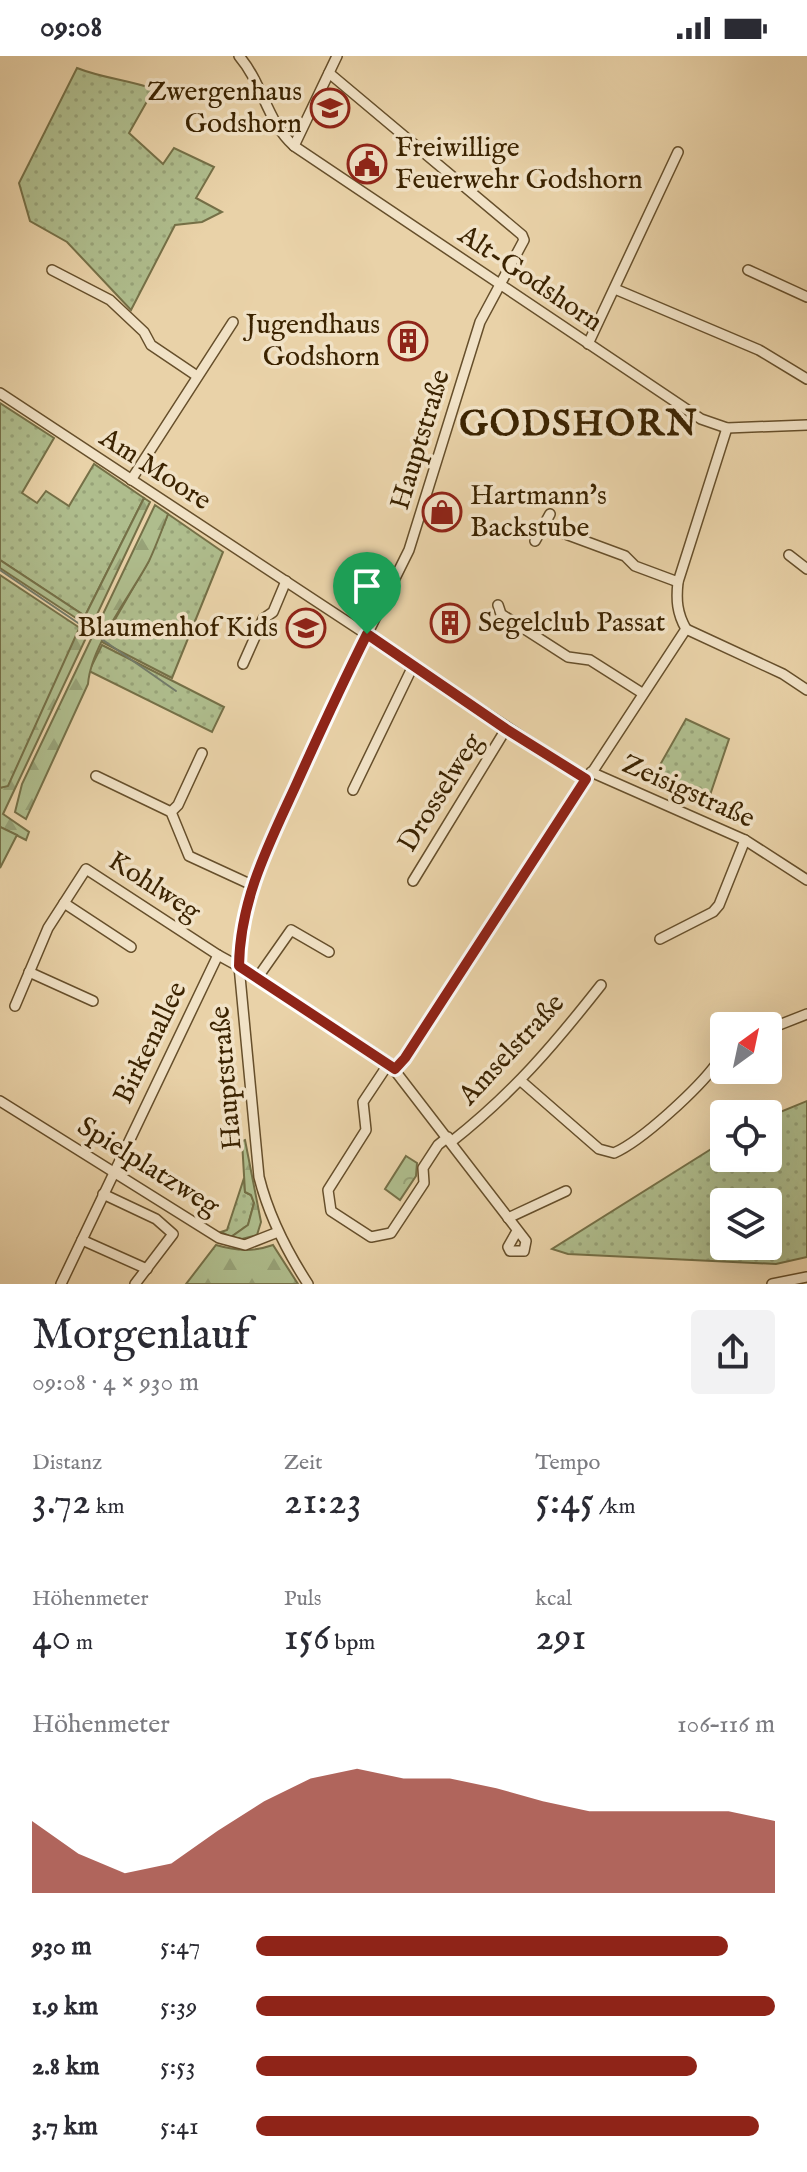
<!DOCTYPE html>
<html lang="de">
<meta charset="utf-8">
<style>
:root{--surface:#fff;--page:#f2f2f3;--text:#2b2b33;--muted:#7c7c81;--accent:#8f2418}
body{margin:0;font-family:"IM FELL English",serif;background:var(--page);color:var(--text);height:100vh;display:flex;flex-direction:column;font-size:30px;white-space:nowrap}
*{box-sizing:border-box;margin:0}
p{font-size:26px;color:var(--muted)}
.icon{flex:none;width:44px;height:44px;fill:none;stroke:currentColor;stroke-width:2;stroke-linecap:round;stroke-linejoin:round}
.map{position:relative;height:1228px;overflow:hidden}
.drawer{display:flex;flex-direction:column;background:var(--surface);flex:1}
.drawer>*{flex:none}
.needle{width:52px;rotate:33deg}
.fabs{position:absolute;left:710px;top:956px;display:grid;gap:16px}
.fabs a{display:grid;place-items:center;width:72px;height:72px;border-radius:8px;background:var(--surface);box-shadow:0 8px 32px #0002;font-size:40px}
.pin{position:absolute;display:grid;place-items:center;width:68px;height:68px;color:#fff;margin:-82px -34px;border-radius:50% 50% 50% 0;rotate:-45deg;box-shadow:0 0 8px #0007}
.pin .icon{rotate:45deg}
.round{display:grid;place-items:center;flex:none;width:84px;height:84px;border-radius:8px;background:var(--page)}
.overview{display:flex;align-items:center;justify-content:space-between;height:136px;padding:0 32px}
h1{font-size:44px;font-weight:600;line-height:60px}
.figures{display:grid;grid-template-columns:repeat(3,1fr);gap:12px;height:136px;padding:8px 32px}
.figures div{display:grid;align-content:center}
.figures b{font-size:40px;font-weight:600}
.figures small{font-size:22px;font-weight:400}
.figures p{font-size:22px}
.chart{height:224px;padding:16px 32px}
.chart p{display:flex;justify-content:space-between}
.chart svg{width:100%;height:144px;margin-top:8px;fill:var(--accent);opacity:.7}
ul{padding:0 32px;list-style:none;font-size:26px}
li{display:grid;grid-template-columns:128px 96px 1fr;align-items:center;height:60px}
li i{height:20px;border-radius:10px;background:var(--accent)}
.status{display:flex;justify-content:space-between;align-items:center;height:56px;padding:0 40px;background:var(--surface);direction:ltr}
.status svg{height:22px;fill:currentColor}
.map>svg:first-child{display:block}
.grass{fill:url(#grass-dots);stroke:#757047;stroke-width:2;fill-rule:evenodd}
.forest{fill:url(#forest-firs);stroke:#757047;stroke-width:2}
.park{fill:url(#park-crowns);stroke:#757047;stroke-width:2}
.pitch{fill:#afbd8d;stroke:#757047;stroke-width:2}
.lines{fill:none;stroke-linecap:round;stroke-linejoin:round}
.stream{stroke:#737b69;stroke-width:2}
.minor-casing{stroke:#664f2b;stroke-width:12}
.minor{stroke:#f1e2c6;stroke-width:9}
.route-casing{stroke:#fff;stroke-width:16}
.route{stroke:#8f2418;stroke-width:10}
.labels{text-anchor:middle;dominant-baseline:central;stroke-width:7;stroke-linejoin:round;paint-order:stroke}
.poi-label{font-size:28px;fill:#3b2301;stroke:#f1e2c6;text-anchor:end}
.street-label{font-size:28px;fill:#3b2301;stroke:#f1e2c6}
.district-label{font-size:36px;font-weight:bold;letter-spacing:2px;fill:#3b2301;stroke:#f1e2c6}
</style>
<div class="status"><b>09:08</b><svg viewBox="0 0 49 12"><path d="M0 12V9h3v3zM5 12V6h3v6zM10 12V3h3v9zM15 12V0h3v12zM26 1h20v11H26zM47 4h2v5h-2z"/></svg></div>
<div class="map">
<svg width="807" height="1228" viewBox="0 0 807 1228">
<defs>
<pattern id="grass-dots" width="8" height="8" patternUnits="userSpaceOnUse" patternTransform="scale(2)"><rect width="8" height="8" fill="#afbd8d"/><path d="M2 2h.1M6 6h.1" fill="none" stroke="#97a278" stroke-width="1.8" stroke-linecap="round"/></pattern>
<pattern id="forest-firs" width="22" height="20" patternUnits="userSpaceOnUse" patternTransform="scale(2)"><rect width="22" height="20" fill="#afbd8d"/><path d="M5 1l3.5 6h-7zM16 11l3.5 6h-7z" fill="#97a278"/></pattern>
<pattern id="park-crowns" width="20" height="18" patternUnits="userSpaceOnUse" patternTransform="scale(2)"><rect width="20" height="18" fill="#afbd8d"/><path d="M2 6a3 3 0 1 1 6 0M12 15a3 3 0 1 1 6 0" fill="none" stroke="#97a278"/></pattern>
</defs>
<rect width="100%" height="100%" fill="#e9d2a8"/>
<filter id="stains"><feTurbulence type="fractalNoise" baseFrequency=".0025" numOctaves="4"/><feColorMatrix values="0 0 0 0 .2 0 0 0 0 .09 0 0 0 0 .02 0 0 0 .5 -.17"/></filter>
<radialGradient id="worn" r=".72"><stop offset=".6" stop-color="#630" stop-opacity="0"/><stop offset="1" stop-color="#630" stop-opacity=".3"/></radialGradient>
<g class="grass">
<path d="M77 12C102 22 128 24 154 33L129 77 163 108 174 92 214 111 196 142 222 156 202 166 175 169 131 254 67 186 30 165 19 127Z"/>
<path d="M0 347 54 382 22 437 37 447 46 435 69 450 94 408 144 442 85 560 0 504Z"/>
<path d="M168 458 223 496 172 622 102 586 148 506Z"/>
<path d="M0 519 80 572 8 731 0 732Z"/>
<path d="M102 589 224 651 212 676 89 615Z"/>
<path d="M686 663 729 683 707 748 656 716Z"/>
<path d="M807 1045V1201L776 1208 568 1198 552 1193 724 1085V1102H768V1061ZM724 1146H768V1190H724Z"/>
<path d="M244 1122 245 1136 251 1139 254 1147 248 1169 231 1181 221 1176 227 1174Z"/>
</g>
<g class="forest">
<path d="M144 442 150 446 3 758 29 776 26 784 0 771V732L8 730 82 566 0 512V504L85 560Z"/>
<path d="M155 449 168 458C162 474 156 490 149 505 131 539 91 589 88 628L26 763 15 756 22 728Z"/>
<path d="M245 1084 261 1166 257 1179 242 1183 231 1181 248 1169 254 1147 251 1139 245 1136 242 1085Z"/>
<path d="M216 1189C237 1195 253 1196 273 1189L298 1228H186Z"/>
</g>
<path class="park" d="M406 1100 417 1107 416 1120 400 1144 385 1133Z"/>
<path class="pitch" d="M0 771 17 779 0 812Z"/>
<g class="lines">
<g class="stream">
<path d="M0 514 87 573"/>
<path d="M93 577 176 635"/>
</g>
<g class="minor-casing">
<g id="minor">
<path d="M239 0C263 28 267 66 294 90L701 363 727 372 807 369"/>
<path d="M294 90 337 0"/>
<path d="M52 214 110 244 144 276 151 289 197 320"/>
<path d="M748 214 807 241"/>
<path d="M615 233 759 294 807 323"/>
<path d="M588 288 678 96"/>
<path d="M0 337 586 723"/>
<path d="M131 424 233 266"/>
<path d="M544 470 625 500 635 510 678 526"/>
<path d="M535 485 550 458"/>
<path d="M789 499 807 513"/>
<path d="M498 549 501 558 568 601 590 604 642 637"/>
<path d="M686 573C677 557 676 544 678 526L727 372"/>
<path d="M686 573 783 618 807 634"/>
<path d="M243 608 263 563 273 556 286 525"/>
<path d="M591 716 745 784 807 824"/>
<path d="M96 720 171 756 189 800 252 829"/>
<path d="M353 734 413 610"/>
<path d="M171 756 178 749 202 697"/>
<path d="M413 825 506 673"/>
<path d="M64 847 131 891"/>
<path d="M660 883 713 856 719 849 745 784"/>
<path d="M29 916 93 945"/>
<path d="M258 921 291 874 329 896"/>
<path d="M15 950 48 872 86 813 218 899 258 921 389 1007 526 1185 524 1195H510L508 1191 517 1175"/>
<path d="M779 969 807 958"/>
<path d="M389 1007 363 1046 366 1074 328 1134 331 1155 371 1181 391 1177 424 1127 423 1112 438 1089 448 1081"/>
<path d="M395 1013 405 1002 686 573"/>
<path d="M521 1025 599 1093 614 1097C642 1085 699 1032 717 1007"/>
<path d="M0 1045 219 1182 245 1189 278 1176"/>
<path d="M451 1086C513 1037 553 990 601 929"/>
<path d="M103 1138 156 1163 173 1178 135 1228"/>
<path d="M508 1162 566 1135"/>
<path d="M82 1184 147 1213"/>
<path d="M61 1228 218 899"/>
<path d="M308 1228C286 1194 269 1161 259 1121L239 910 242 870 252 829 267 791 338 637 409 494 480 266 524 184 522 179 329 17"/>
<path d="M772 1228 807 1221"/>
</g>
</g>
<use href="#minor" class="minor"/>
</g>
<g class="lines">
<g class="route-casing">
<path id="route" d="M367 578 506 673 586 723 405 1002 395 1013 239 910C240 843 269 788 296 729 319 678 342 628 367 578Z"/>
</g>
<use href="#route" class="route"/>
</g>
<defs>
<g id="school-ring" transform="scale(2)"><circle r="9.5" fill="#f1e2c6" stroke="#8f2418" stroke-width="1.5"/><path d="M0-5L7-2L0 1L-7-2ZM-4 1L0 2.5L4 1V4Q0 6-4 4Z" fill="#8f2418"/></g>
<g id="civic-ring" transform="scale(2)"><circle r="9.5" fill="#f1e2c6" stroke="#8f2418" stroke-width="1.5"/><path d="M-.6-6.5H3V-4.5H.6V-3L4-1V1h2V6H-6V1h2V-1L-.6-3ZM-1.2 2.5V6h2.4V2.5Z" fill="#8f2418"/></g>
<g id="building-ring" transform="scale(2)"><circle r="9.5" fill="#f1e2c6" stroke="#8f2418" stroke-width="1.5"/><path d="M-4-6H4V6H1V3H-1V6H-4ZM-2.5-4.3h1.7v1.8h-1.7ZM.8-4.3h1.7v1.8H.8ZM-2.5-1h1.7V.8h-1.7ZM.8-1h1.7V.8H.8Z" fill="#8f2418"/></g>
<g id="shop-ring" transform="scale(2)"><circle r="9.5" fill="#f1e2c6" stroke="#8f2418" stroke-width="1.5"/><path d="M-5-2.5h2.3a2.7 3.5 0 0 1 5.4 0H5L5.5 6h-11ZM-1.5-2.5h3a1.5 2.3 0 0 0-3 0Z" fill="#8f2418"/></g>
</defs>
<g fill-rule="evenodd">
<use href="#school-ring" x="330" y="52"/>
<use href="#civic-ring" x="367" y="108"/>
<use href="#building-ring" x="408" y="285"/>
<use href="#shop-ring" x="442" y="456"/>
<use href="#building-ring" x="450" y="567"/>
<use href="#school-ring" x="306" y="572"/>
</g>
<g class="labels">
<g class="poi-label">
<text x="302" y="36">Zwergenhaus<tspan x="302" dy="32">Godshorn</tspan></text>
<text x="395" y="92" text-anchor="start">Freiwillige<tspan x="395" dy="32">Feuerwehr Godshorn</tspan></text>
<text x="380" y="269">Jugendhaus<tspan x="380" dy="32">Godshorn</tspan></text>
<text x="470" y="440" text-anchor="start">Hartmann's<tspan x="470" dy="32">Backstube</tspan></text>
<text x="478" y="567" text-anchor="start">Segelclub Passat</text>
<text x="278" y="572">Blaumenhof Kids</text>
</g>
<g class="street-label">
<text transform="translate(530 223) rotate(34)">Alt-Godshorn</text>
<text transform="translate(421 384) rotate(-73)">Hauptstraße</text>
<text transform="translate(155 414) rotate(33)">Am Moore</text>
<text transform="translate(688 736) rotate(24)">Zeisigstraße</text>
<text transform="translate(441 737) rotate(-58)">Drosselweg</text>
<text transform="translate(154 831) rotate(33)">Kohlweg</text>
<text transform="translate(151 987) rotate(-64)">Birkenallee</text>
<text transform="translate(512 994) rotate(-47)">Amselstraße</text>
<text transform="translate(227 1022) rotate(-95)">Hauptstraße</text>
<text transform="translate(148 1111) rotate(32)">Spielplatzweg</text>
</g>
<g class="district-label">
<text x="579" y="369">GODSHORN</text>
</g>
</g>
<rect width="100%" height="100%" filter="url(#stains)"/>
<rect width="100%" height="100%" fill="url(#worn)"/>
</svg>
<div class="fabs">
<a><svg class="needle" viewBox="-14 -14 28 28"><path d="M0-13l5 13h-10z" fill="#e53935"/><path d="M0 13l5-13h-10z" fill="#7c7c81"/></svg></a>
<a><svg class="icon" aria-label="locate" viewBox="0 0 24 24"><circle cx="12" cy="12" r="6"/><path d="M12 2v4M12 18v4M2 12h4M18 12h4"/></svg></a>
<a><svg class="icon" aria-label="layers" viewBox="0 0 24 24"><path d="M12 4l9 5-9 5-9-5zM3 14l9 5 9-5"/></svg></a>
</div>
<div class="pin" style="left:367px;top:578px;background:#1e9e55"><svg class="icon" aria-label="arrive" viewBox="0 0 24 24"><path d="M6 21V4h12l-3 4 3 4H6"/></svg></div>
</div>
<section class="drawer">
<div class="overview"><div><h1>Morgenlauf</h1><p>09:08 · 4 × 930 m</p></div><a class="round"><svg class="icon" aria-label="share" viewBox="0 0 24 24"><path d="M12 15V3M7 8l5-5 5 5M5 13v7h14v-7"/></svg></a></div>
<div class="figures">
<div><p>Distanz</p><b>3.72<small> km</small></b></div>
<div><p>Zeit</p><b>21:23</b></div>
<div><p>Tempo</p><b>5:45<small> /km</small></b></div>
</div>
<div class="figures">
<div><p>Höhenmeter</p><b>40<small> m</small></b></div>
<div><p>Puls</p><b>156<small> bpm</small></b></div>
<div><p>kcal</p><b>291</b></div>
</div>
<div class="chart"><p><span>Höhenmeter</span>106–116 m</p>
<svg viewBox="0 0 160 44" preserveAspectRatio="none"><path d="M0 44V22L10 32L20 38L30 35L40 25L50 16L60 9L70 6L80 9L90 9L100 12L110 16L120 19L130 19L140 19L150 19L160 22V44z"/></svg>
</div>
<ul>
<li><b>930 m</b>5:47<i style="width:91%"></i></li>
<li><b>1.9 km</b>5:39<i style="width:100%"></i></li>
<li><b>2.8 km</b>5:53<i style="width:85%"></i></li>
<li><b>3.7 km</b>5:41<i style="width:97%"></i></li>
</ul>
</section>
